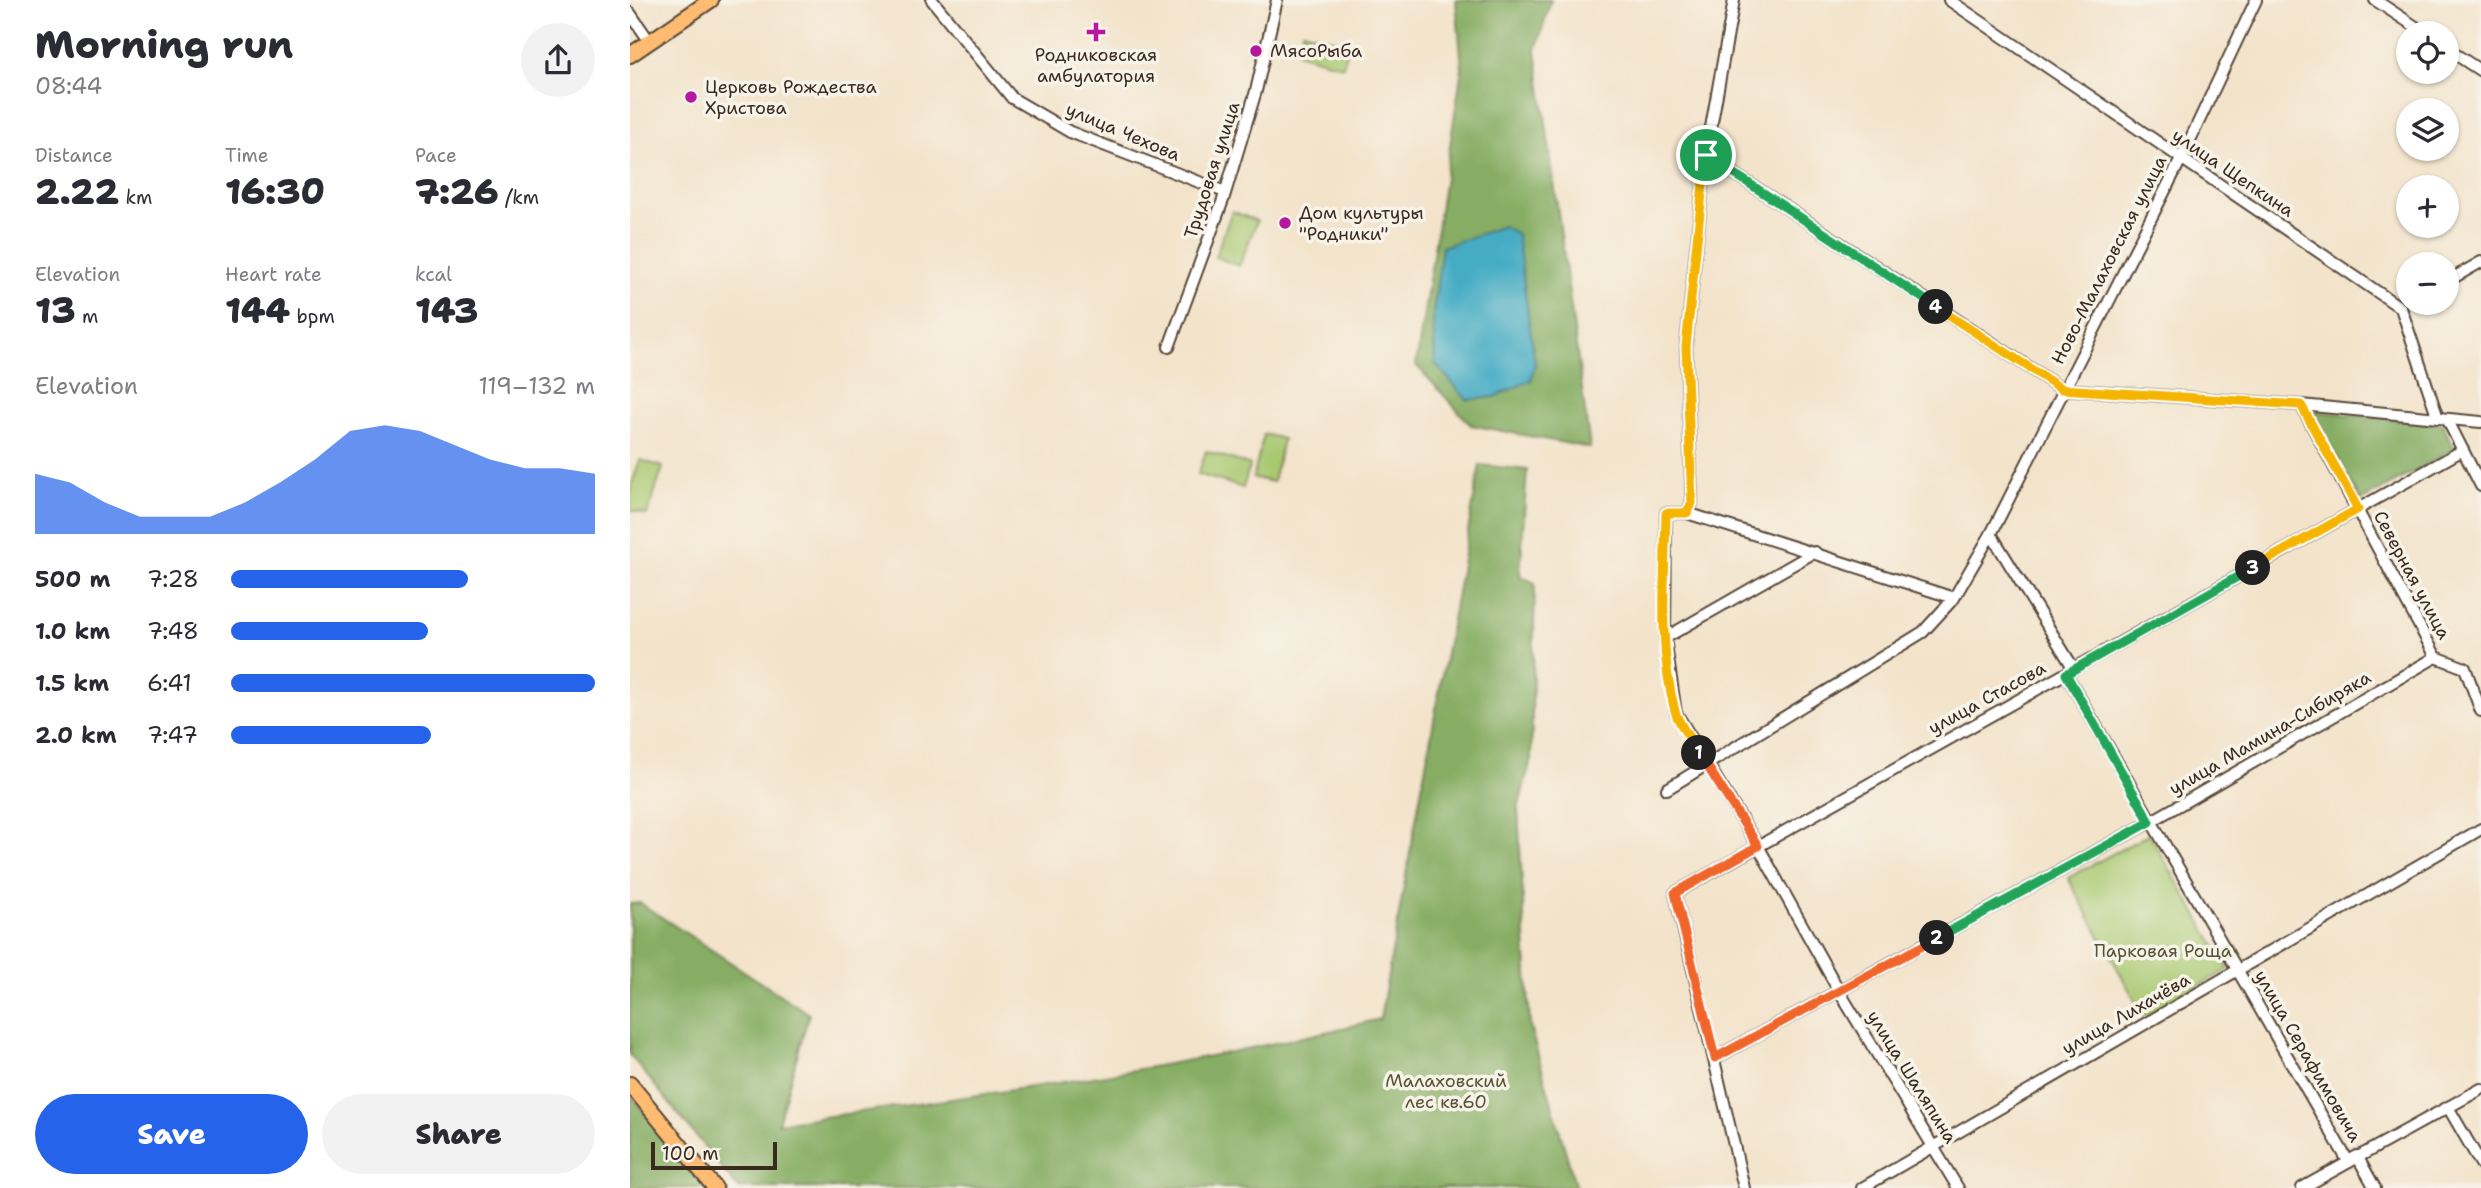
<!DOCTYPE html>
<meta charset="utf-8">
<style>
:root{--surface:#fff;--page:#f2f2f3;--text:#2b2b33;--muted:#7c7c81;--accent:#2563eb}
body{margin:0;font-family:"Shantell Sans",sans-serif;background:var(--page);color:var(--text);height:100vh;display:flex;flex-direction:column;font-size:26px;white-space:nowrap}
*{box-sizing:border-box;margin:0}
p{font-size:23px;color:var(--muted)}
.icon{flex:none;width:38px;height:38px;fill:none;stroke:currentColor;stroke-width:2;stroke-linecap:round;stroke-linejoin:round}
.map{position:relative;flex:1;overflow:hidden}
.sheet{display:flex;flex-direction:column;background:var(--surface);width:630px}
.sheet>*{flex:none}
.tools{position:absolute;left:1766px;top:21px;display:grid;gap:14px}
.tools a{display:grid;place-items:center;width:63px;height:63px;border-radius:50%;background:var(--surface);box-shadow:0 2px 5px #0004;font-size:35px}
.scale{position:absolute;left:21px;bottom:18px;width:126px;box-sizing:border-box;padding-left:7px;border:4px solid #3b2a1e;border-top:0;font-size:19px;line-height:24px;white-space:nowrap;color:#3b2a1e;-webkit-text-stroke:5px #f7f3e8;paint-order:stroke}
.pin{position:absolute;display:grid;place-items:center;width:60px;height:60px;color:#fff;margin:-30px;border:4px solid #fff;border-radius:50%;box-shadow:0 2px 7px #0007}
.km{position:absolute;width:35px;height:35px;margin:-18px;border-radius:50%;background:#222;color:#fff;font-size:19px;line-height:35px;text-align:center}
.round{display:grid;place-items:center;flex:none;width:74px;height:74px;border-radius:37px;background:var(--page)}
.head{display:flex;align-items:center;justify-content:space-between;height:119px;padding:0 35px}
h1{font-size:38px;font-weight:800;line-height:52px}
.stats{display:grid;grid-template-columns:repeat(3,1fr);gap:10px;height:119px;padding:7px 35px}
.stats div{display:grid;align-content:center}
.stats b{font-size:35px;font-weight:800}
.stats small{font-size:19px;font-weight:400}
.stats p{font-size:19px}
.chart{height:196px;padding:14px 35px}
.chart p{display:flex;justify-content:space-between}
.chart svg{width:100%;height:126px;margin-top:7px;fill:var(--accent);opacity:.7}
.action{display:flex;gap:14px;margin-top:auto;padding:14px 35px}
.action a{flex:1;height:80px;border-radius:42px;background:var(--accent);color:#fff;font-size:28px;font-weight:800;line-height:80px;text-align:center}
.action a+a{background:var(--page);color:var(--text)}
ul{padding:0 35px;list-style:none;font-size:23px}
li{display:grid;grid-template-columns:112px 84px 1fr;align-items:center;height:52px}
li i{height:18px;border-radius:9px;background:var(--accent)}
main{display:flex;flex:1;min-height:0}
.map>svg:first-child{display:block}
.green{fill:#a9c971;stroke:#727a48;stroke-width:2}
.forest{fill:#86ad63;stroke:#606c40;stroke-width:2}
.water{fill:#45acc4;stroke:#406b71;stroke-width:2}
.lines{fill:none;stroke-linecap:round;stroke-linejoin:round}
.minor-casing{stroke:#574638;stroke-width:14}
.major-casing{stroke:#574638;stroke-width:18}
.minor{stroke:#fff;stroke-width:10}
.major{stroke:#febb71;stroke-width:14}
.split-1-casing{stroke:#fff;stroke-width:14}
.split-2-casing{stroke:#fff;stroke-width:14}
.split-3-casing{stroke:#fff;stroke-width:14}
.split-4-casing{stroke:#fff;stroke-width:14}
.split-5-casing{stroke:#fff;stroke-width:14}
.split-1{stroke:#f5b400;stroke-width:9}
.split-2{stroke:#f0652b;stroke-width:9}
.split-3{stroke:#22a559;stroke-width:9}
.split-4{stroke:#f5b400;stroke-width:9}
.split-5{stroke:#22a559;stroke-width:9}
.poi-dot{fill:#b5179e;stroke:#f7f3e8;stroke-width:2.5}
.labels{text-anchor:middle;dominant-baseline:central;stroke-width:7;stroke-linejoin:round;paint-order:stroke}
.poi-label{font-size:18px;fill:#3b2a1e;stroke:#f7f3e8;text-anchor:start}
.street-label{font-size:18px;fill:#3b2a1e;stroke:#f7f3e8}
.park-label{font-size:18px;fill:#565233;stroke:#f7f3e8}
</style>
<main>
<section class="sheet">
<div class="head"><div><h1>Morning run</h1><p>08:44</p></div><a class="round"><svg class="icon" aria-label="share" viewBox="0 0 24 24"><path d="M12 15V3M7 8l5-5 5 5M5 13v7h14v-7"/></svg></a></div>
<div class="stats">
<div><p>Distance</p><b>2.22<small> km</small></b></div>
<div><p>Time</p><b>16:30</b></div>
<div><p>Pace</p><b>7:26<small> /km</small></b></div>
</div>
<div class="stats">
<div><p>Elevation</p><b>13<small> m</small></b></div>
<div><p>Heart rate</p><b>144<small> bpm</small></b></div>
<div><p>kcal</p><b>143</b></div>
</div>
<div class="chart"><p><span>Elevation</span>119–132 m</p>
<svg viewBox="0 0 160 44" preserveAspectRatio="none"><path d="M0 44V23L10 26L20 33L30 38L40 38L50 38L60 33L70 26L80 18L90 8L100 6L110 8L120 13L130 18L140 21L150 21L160 23V44z"/></svg>
</div>
<ul>
<li><b>500 m</b>7:28<i style="width:65%"></i></li>
<li><b>1.0 km</b>7:48<i style="width:54%"></i></li>
<li><b>1.5 km</b>6:41<i style="width:100%"></i></li>
<li><b>2.0 km</b>7:47<i style="width:55%"></i></li>
</ul>
<div class="action"><a>Save</a><a>Share</a></div>
</section>
<div class="map">
<svg width="1851" height="1188" viewBox="0 0 1851 1188">
<rect width="100%" height="100%" fill="#f7f3e8"/>
<filter id="ink" filterUnits="userSpaceOnUse"><feTurbulence type="fractalNoise" baseFrequency=".0143" numOctaves="2"/><feDisplacementMap in="SourceGraphic" scale="14" xChannelSelector="R" yChannelSelector="G"/><feConvolveMatrix kernelMatrix="1 2 1 2 8 2 1 2 1" color-interpolation-filters="sRGB"/></filter>
<filter id="wash" filterUnits="userSpaceOnUse"><feTurbulence type="fractalNoise" baseFrequency=".00686" numOctaves="4" result="noise"/><feDisplacementMap in="SourceGraphic" scale="28" xChannelSelector="R" yChannelSelector="G"/><feGaussianBlur stdDeviation="1.57" result="paint"/><feColorMatrix in="noise" values="0 0 0 0 0 0 0 0 0 0 0 0 0 0 0 0 0 1.4 0 .05"/><feComposite in="paint" operator="in"/></filter>
<g filter="url(#wash)">
<rect width="100%" height="100%" fill="#f3e3ca"/>
<g class="green">
<path d="M673 31 719 44 713 66 667 53Z"/>
<path d="M602 211 627 221 609 266 585 257Z"/>
<path d="M634 434 653 439 643 482 623 478Z"/>
<path d="M576 451 620 465 613 488 568 474Z"/>
<path d="M10 460 33 467 17 515 0 510V490Z"/>
<path d="M1519 834 1599 969 1514 1017 1438 878Z"/>
</g>
<g class="forest">
<path d="M826 0H921L906 50 960 448 841 425 786 365 832 68Z"/>
<path d="M1682 411 1812 424 1825 449 1731 501Z"/>
<path d="M850 465 897 470 890 576 905 583 901 759 888 809 900 1027 946 1188H108L0 1055V904L10 903 179 1014 148 1123C350 1096 552 1068 750 1019Z"/>
<path d="M0 1094 76 1188H0Z"/>
</g>
<path class="water" d="M873 226 887 234 905 364 901 380 865 397 837 400 805 363 803 314 812 247Z"/>
</g>
<g filter="url(#ink)">
<g class="lines">
<g class="minor-casing">
<g id="minor">
<path d="M302 0 382 98 440 132 595 192"/>
<path d="M1104 0 1076 155 1056 346 1062 503 1057 513H1036L1035 638 1046 713 1128 846 1209 991 1328 1188"/>
<path d="M1319 0 1771 308 1808 418"/>
<path d="M1745 0 1795 33"/>
<path d="M0 13 20 42"/>
<path d="M1816 48 1851 71"/>
<path d="M1076 155 1432 389 1671 405 1851 422"/>
<path d="M1816 282 1851 262"/>
<path d="M539 347 593 200 626 91 647 0"/>
<path d="M1671 405 1806 657 1835 668 1851 711"/>
<path d="M1817 419 1851 486"/>
<path d="M1057 513 1324 598"/>
<path d="M1361 534 1444 669"/>
<path d="M1035 638 1185 552"/>
<path d="M1436 674 1718 1161 1727 1156 1745 1188"/>
<path d="M1037 789 1293 632 1324 598 1361 534 1551 159 1626 0"/>
<path d="M1085 1058 1520 822 1806 657"/>
<path d="M1818 1107 1851 1164"/>
<path d="M1114 1188 1045 893 1833 450"/>
<path d="M1232 1188 1851 829"/>
<path d="M1672 1188 1851 1089"/>
</g>
</g>
<g class="major-casing">
<g id="major">
<path d="M0 55 81 0"/>
<path d="M0 1084 85 1188"/>
</g>
</g>
<use href="#minor" class="minor"/>
<use href="#major" class="major"/>
</g>
</g>
<g class="lines" filter="url(#ink)">
<g class="split-1-casing">
<path id="split-1" d="M1069 753C1062 740 1049 726 1045 711 1028 648 1035 578 1036 513H1057L1062 503 1056 346 1076 155"/>
</g>
<g class="split-2-casing">
<path id="split-2" d="M1069 753 1128 846 1045 893 1085 1058 1307 938"/>
</g>
<g class="split-3-casing">
<path id="split-3" d="M1307 938 1520 822 1436 674 1623 568"/>
</g>
<g class="split-4-casing">
<path id="split-4" d="M1306 307 1432 389 1671 405 1728 509 1623 568"/>
</g>
<g class="split-5-casing">
<path id="split-5" d="M1076 155 1306 307"/>
</g>
<use href="#split-1" class="split-1"/>
<use href="#split-2" class="split-2"/>
<use href="#split-3" class="split-3"/>
<use href="#split-4" class="split-4"/>
<use href="#split-5" class="split-5"/>
</g>
<g class="poi-dot">
<path d="M462.5 21.5h7v7h7v7h-7v7h-7v-7h-7v-7h7z"/>
<circle cx="626" cy="51" r="7"/>
<circle cx="61" cy="97" r="7"/>
<circle cx="655" cy="223" r="7"/>
</g>
<g class="labels">
<g class="poi-label">
<text x="640" y="51">МясоРыба</text>
<text x="466" y="55" text-anchor="middle">Родниковская<tspan x="466" dy="21">амбулатория</tspan></text>
<text x="75" y="87">Церковь Рождества<tspan x="75" dy="21">Христова</tspan></text>
<text x="669" y="213">Дом культуры<tspan x="669" dy="21">"Родники"</tspan></text>
</g>
<g class="street-label">
<text transform="translate(493 132) rotate(23)">улица Чехова</text>
<text transform="translate(582 170) rotate(-72)">Трудовая улица</text>
<text transform="translate(1603 173) rotate(34)">улица Щепкина</text>
<text transform="translate(1479 260) rotate(-63)">Ново-Малаховская улица</text>
<text transform="translate(1782 575) rotate(62)">Северная улица</text>
<text transform="translate(1357 698) rotate(-29)">улица Стасова</text>
<text transform="translate(1640 733) rotate(-30)">улица Мамина-Сибиряка</text>
<text transform="translate(1496 1014) rotate(-30)">улица Лихачёва</text>
<text transform="translate(1678 1056) rotate(60)">улица Серафимовича</text>
<text transform="translate(1282 1077) rotate(58)">улица Шаляпина</text>
</g>
<g class="park-label">
<text x="1533" y="951">Парковая Роща</text>
<text x="816" y="1081">Малаховский<tspan x="816" dy="21">лес кв.60</tspan></text>
</g>
</g>
</svg>
<div class="tools">
<a><svg class="icon" aria-label="locate" viewBox="0 0 24 24"><circle cx="12" cy="12" r="6"/><path d="M12 2v4M12 18v4M2 12h4M18 12h4"/></svg></a>
<a><svg class="icon" aria-label="layers" viewBox="0 0 24 24"><path d="M12 4l9 5-9 5-9-5zM3 14l9 5 9-5"/></svg></a>
<a>+</a>
<a>−</a>
</div>
<div class="scale">100 m</div>
<div class="pin" style="left:1076px;top:155px;background:#1e9e55"><svg class="icon" aria-label="arrive" viewBox="0 0 24 24"><path d="M6 21V4h12l-3 4 3 4H6"/></svg></div>
<b class="km" style="left:1069px;top:753px">1</b>
<b class="km" style="left:1307px;top:938px">2</b>
<b class="km" style="left:1623px;top:568px">3</b>
<b class="km" style="left:1306px;top:307px">4</b>
</div>
</main>
